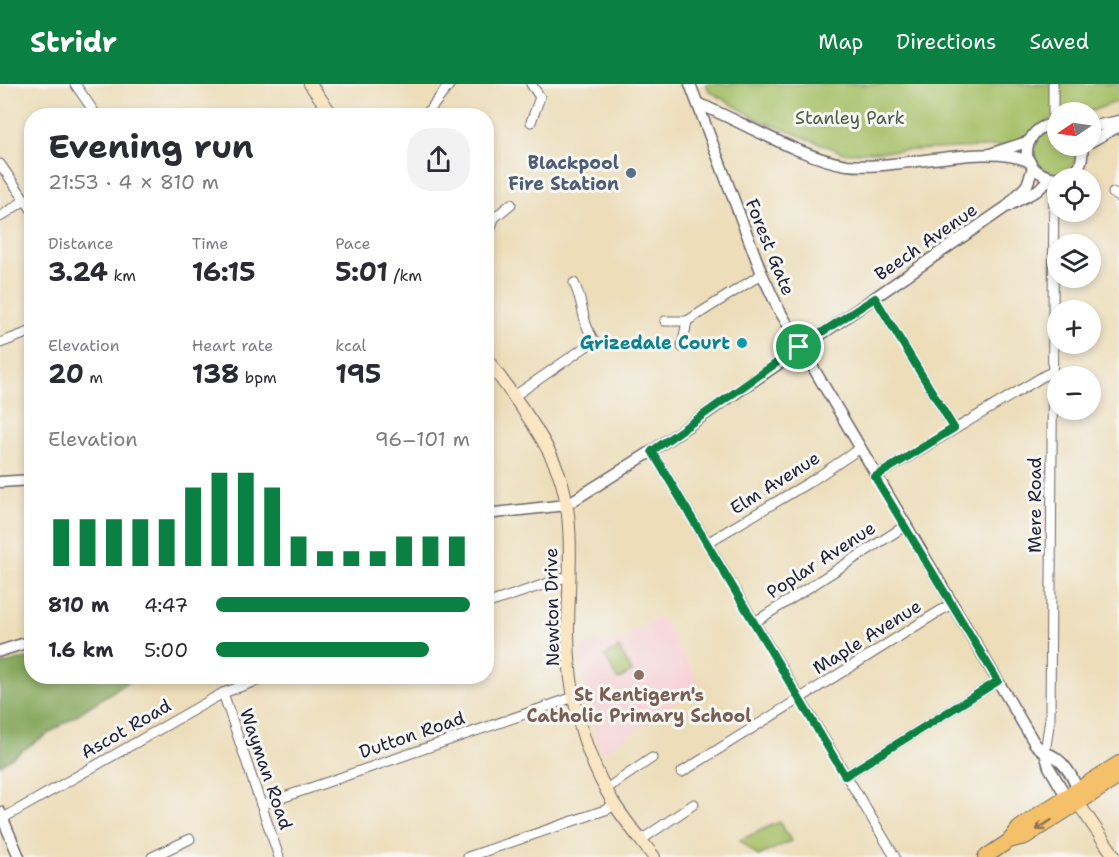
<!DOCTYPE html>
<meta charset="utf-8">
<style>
:root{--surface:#fff;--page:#f2f2f3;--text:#2b2b33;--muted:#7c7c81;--accent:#0b8043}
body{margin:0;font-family:"Shantell Sans",sans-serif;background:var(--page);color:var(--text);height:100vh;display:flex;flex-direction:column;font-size:22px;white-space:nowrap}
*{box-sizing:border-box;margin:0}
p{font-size:20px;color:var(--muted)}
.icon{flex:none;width:33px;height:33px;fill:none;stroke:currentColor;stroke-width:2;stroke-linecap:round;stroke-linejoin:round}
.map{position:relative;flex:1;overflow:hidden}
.drawer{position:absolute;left:24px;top:24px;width:470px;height:576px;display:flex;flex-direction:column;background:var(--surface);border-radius:24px;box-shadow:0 3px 9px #0003}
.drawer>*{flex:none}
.needle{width:39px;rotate:257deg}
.buttons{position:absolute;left:1047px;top:18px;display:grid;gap:12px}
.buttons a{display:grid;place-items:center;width:54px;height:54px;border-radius:50%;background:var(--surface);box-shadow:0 3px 9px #0003;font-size:30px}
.pin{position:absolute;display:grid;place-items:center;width:51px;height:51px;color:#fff;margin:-26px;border:3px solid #fff;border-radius:50%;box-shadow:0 2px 6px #0007}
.round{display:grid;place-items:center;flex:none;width:63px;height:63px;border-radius:24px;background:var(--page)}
.head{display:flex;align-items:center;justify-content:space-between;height:102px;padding:0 24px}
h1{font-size:33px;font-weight:700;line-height:45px}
.figures{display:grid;grid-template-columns:repeat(3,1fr);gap:9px;height:102px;padding:6px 24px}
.figures div{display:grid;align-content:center}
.figures b{font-size:26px;font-weight:700}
.figures small{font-size:16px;font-weight:400}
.figures p{font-size:16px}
.chart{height:168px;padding:12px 24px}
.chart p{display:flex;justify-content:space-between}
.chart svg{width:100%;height:108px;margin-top:6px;stroke:var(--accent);stroke-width:6}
ul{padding:0 24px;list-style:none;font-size:20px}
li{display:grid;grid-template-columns:96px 72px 1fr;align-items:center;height:45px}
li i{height:15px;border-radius:8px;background:var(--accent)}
header{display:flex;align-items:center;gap:36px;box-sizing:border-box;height:84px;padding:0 30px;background:var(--accent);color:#fff}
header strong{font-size:28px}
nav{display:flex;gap:33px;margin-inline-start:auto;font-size:21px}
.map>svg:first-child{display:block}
.built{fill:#f7cfd4}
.green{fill:#a5bf65;stroke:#647050;stroke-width:1.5}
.forest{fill:#84a65a;stroke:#53644a;stroke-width:1.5}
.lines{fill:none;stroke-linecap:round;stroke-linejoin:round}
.minor-casing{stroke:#696367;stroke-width:11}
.tertiary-casing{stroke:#696367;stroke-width:13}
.secondary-casing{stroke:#696367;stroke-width:14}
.primary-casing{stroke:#696367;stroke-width:16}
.minor{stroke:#fff;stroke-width:9}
.tertiary{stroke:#fff;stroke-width:10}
.secondary{stroke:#fbe6c3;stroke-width:12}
.primary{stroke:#f4c16a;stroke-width:14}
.oneway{stroke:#8b7252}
.route-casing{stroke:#fff;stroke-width:12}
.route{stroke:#0b8043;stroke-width:8}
.service-dot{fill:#5c6f8a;stroke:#f6f6f2;stroke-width:2}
.culture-dot{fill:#0f9aa8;stroke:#f6f6f2;stroke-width:2}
.education-dot{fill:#8d6e63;stroke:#f6f6f2;stroke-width:2}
.labels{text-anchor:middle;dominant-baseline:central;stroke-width:6;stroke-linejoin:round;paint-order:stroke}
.park-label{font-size:18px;fill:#50594a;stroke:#f6f6f2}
.service-label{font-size:18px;font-weight:bold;fill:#4e5e75;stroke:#f6f6f2;text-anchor:end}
.street-label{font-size:18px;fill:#22223b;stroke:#f6f6f2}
.culture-label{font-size:18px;font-weight:bold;fill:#0d838f;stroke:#f6f6f2;text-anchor:end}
.education-label{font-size:18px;font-weight:bold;fill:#785e54;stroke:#f6f6f2}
</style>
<header>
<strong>Stridr</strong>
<nav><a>Map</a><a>Directions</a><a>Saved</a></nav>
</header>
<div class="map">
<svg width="1119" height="773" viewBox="0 0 1119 773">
<rect width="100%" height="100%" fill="#f6f6f2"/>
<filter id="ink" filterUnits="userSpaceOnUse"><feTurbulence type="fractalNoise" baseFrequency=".0167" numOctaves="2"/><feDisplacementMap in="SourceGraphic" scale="12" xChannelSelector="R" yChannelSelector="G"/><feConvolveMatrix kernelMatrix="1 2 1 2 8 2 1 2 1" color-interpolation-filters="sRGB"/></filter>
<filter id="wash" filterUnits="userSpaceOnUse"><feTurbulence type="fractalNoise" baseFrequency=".008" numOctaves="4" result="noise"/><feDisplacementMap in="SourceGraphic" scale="24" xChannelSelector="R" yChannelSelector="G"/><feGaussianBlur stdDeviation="1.35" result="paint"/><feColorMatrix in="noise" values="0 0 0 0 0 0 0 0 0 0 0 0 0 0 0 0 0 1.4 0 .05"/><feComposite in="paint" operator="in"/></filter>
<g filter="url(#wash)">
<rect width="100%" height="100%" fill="#edddb9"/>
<path class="built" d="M660 532 701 602 601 670 587 620 580 561 617 558Z"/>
<g class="green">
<path d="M706 0H1119V17L1089 28H1058L1057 36C1036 35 1032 53 1023 70L1004 62 844 69 757 35 709 7Z"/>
<path d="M1057 44 1058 62H1078V75L1065 88 1052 89 1040 83 1033 66 1041 50Z"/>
<path d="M619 564 632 588 618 596 605 572Z"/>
<path d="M779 738 791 757 758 772 740 756Z"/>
</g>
<path class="forest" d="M31 573 32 592 132 595 0 681V581Z"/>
</g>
<g filter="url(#ink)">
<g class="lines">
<g class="minor-casing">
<g id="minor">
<path d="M75 0 97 32"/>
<path d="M531 0 540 13 531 38"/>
<path d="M1053 0V40"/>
<path d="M425 32 450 0"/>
<path d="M0 80 32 126"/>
<path d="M1113 109 1119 113"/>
<path d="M0 133 25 116"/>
<path d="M488 153 494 134 511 120"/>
<path d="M875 214 954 344"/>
<path d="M665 237H687L762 190"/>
<path d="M0 259 32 247"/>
<path d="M682 263 687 237"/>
<path d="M513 313 594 257C580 234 585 222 574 199"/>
<path d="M652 367 895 773"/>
<path d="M875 393 1047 290H1052"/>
<path d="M707 459 813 396 859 365"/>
<path d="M486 520 569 492"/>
<path d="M755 538 905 442"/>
<path d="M223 609 279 773"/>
<path d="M1045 669 1050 634 1054 95"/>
<path d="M682 688 951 520"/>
<path d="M845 692 998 597"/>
<path d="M606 705 652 674"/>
<path d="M261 721 574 613"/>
<path d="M0 736 223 609 270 592"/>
<path d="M641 756 694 720"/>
<path d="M152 773 190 755"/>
<path d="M468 773 608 725 614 719"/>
</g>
</g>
<g class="tertiary-casing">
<g id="tertiary">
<path d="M690 0 762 190 778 224 1022 638 1035 660 1045 669 1049 683 1066 712 1072 715"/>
<path d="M699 20C743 38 801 74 847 81 898 87 988 57 1030 78"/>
<path d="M1058 40C1048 40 1039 43 1033 51 1004 92 1088 117 1082 62"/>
<path d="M1090 43 1119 37"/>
<path d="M1090 58 1119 42"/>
<path d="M990 70 1030 57"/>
<path d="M1009 120 1027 101 1033 84"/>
<path d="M0 398 32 396"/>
<path d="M486 430 566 421 652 367 1006 123 1038 106 1050 94"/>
<path d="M0 567 32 557"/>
<path d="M1045 669C1061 672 1077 695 1077 711"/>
<path d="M0 728 19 773"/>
</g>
</g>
<g class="secondary-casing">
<g id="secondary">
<path d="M310 0 333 32"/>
<path d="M486 274C510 308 545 351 559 390 576 435 568 500 568 548 568 607 582 667 613 718 625 737 640 755 654 773"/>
<path d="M1078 719 1115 773"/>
</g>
</g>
<g class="primary-casing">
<g id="primary">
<path d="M1009 757 1025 753 1119 693"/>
<path d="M985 773 1009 757 1019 744 1039 730 1119 679"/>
</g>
</g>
<use href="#minor" class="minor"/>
<use href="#tertiary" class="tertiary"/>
<use href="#secondary" class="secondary"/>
<use href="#primary" class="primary"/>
</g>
<defs><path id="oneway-shaft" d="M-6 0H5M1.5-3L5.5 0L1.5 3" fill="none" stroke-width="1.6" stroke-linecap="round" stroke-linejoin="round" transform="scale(1.5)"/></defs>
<use class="oneway" href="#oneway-shaft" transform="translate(1044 741) rotate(147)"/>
</g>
<g class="lines" filter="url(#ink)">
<g class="route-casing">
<path id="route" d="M875 214 954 344 875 393 998 597 845 692 652 367 799 263Z"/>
</g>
<use href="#route" class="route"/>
</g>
<circle class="service-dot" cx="631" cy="89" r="6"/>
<circle class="culture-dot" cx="742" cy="259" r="6"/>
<circle class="education-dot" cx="639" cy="591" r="6"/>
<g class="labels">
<g class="park-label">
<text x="850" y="34">Stanley Park</text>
</g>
<g class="service-label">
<text x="619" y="79">Blackpool<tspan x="619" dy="21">Fire Station</tspan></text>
</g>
<g class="street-label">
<text transform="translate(926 158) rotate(-35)">Beech Avenue</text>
<text transform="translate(770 163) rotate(68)">Forest Gate</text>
<text transform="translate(775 399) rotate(-32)">Elm Avenue</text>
<text transform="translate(1035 421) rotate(-90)">Mere Road</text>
<text transform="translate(821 476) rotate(-33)">Poplar Avenue</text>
<text transform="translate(552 523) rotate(-91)">Newton Drive</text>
<text transform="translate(867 553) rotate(-32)">Maple Avenue</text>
<text transform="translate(126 645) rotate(-30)">Ascot Road</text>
<text transform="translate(412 651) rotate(-19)">Dutton Road</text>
<text transform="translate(266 685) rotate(71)">Wayman Road</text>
</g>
<g class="culture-label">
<text x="730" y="259">Grizedale Court</text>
</g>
<g class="education-label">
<text x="639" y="611">St Kentigern's<tspan x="639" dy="21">Catholic Primary School</tspan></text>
</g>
</g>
</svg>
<div class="buttons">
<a><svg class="needle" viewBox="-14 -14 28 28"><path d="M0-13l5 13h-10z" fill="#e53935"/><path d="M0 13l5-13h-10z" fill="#7c7c81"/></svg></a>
<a><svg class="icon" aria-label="locate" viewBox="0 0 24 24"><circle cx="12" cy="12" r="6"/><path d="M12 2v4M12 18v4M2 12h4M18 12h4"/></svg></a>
<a><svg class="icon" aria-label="layers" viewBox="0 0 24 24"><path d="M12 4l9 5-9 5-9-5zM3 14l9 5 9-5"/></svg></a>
<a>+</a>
<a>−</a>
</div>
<div class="pin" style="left:799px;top:263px;background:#1e9e55"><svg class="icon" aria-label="arrive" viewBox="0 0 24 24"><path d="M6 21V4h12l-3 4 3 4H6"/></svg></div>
<section class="drawer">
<div class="head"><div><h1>Evening run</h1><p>21:53 · 4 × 810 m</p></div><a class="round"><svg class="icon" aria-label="share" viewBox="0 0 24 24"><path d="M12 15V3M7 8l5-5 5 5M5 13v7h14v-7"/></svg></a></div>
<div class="figures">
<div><p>Distance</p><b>3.24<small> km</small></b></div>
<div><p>Time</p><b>16:15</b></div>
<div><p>Pace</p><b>5:01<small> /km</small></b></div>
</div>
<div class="figures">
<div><p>Elevation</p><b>20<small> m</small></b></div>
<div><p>Heart rate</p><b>138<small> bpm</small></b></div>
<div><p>kcal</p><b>195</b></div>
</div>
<div class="chart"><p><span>Elevation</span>96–101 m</p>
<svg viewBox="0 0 160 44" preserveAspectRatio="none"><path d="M5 44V25M15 44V25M25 44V25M35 44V25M45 44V25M55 44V12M65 44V6M75 44V6M85 44V12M95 44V32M105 44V38M115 44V38M125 44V38M135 44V32M145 44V32M155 44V32"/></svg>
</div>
<ul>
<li><b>810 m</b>4:47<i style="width:100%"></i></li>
<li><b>1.6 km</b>5:00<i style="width:84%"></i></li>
</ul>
</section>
</div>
